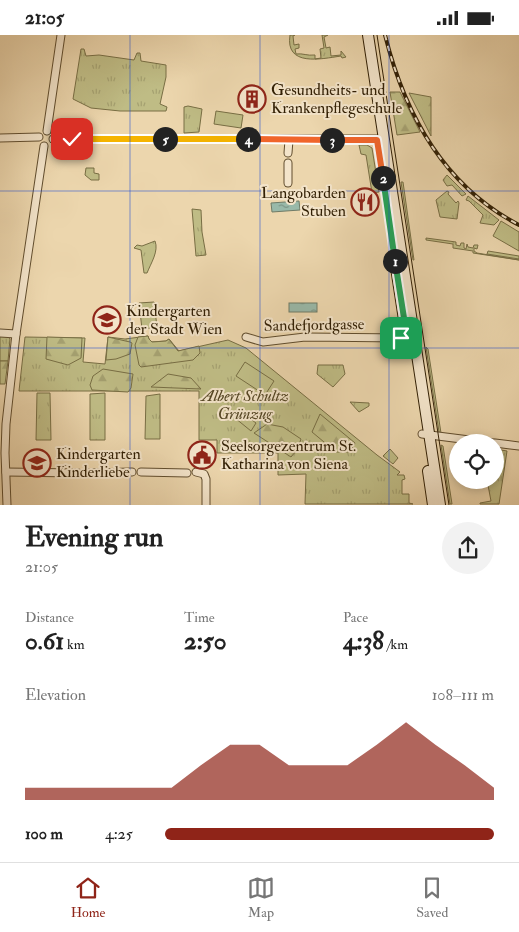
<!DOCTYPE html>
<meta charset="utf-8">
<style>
:root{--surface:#fff;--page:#f2f2f2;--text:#222;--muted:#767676;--line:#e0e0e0;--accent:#8f2418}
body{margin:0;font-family:"IM FELL Double Pica",serif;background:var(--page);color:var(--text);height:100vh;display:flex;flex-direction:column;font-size:19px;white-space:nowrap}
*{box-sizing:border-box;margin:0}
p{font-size:16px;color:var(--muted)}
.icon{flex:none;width:28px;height:28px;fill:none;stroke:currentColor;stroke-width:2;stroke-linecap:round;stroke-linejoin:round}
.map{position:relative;height:470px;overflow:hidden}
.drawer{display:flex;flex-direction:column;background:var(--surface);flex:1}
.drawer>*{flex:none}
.buttons{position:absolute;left:449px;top:399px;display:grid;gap:10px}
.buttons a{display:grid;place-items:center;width:55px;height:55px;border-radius:50%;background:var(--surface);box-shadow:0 2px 8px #0003;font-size:25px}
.pin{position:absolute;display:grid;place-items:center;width:42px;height:42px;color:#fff;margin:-21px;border-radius:10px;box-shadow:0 2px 8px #0006}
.km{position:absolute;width:25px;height:25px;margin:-12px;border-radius:50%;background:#222;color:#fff;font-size:14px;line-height:25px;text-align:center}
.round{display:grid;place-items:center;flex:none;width:52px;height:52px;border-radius:26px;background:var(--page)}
.overview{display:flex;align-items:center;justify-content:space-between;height:85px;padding:0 25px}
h1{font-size:28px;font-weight:700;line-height:38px}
.stats{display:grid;grid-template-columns:repeat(3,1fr);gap:8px;height:85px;padding:5px 25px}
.stats div{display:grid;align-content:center}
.stats b{font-size:25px;font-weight:700}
.stats small{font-size:14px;font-weight:400}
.stats p{font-size:14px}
.chart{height:140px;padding:10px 25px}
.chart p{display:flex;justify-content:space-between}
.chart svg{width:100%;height:90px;margin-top:5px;fill:var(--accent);opacity:.7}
ul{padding:0 25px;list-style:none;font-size:16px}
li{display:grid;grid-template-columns:80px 60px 1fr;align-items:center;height:38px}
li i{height:12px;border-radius:6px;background:var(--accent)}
.status{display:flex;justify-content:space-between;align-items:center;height:35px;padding:0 25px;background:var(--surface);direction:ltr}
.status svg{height:14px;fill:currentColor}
.dock{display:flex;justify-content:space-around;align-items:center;height:70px;border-top:1px solid var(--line);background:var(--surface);font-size:14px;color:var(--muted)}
.dock a{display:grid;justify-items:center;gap:2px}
.dock .active{color:var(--accent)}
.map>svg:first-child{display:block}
.grass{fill:url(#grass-tufts);stroke:#786e44}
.forest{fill:url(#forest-firs);stroke:#786e44}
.pitch{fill:#bfbc85;stroke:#786e44}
.water{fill:url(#water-ripples);stroke:#6f7b67}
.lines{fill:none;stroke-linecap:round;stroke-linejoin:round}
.street-casing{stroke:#604d2e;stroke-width:9}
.secondary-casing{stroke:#311f04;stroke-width:12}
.street{stroke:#f3e4ca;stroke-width:7}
.secondary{stroke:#f3e4ca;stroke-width:10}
.tram{stroke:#311f04;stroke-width:1}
.rail-casing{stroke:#311f04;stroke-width:4}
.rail{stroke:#f3e4ca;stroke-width:2;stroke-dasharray:5.5;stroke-linecap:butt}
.split-1-casing{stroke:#fff;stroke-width:10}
.split-2-casing{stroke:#fff;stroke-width:10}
.split-3-casing{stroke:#fff;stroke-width:10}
.split-4-casing{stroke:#fff;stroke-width:10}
.split-5-casing{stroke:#fff;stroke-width:10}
.split-6-casing{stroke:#fff;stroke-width:10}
.split-1{stroke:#22a559;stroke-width:6}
.split-2{stroke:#22a559;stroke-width:6}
.split-3{stroke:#f0652b;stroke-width:6}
.split-4{stroke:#f0652b;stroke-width:6}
.split-5{stroke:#f5b400;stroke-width:6}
.split-6{stroke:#f5b400;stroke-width:6}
.grid{fill:none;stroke:#1d4ed8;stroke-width:1;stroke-opacity:0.55}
.labels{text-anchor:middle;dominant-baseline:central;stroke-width:4;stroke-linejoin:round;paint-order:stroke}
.poi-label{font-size:16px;fill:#311f04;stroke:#f3e4ca;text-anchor:start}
.street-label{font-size:16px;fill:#311f04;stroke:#f3e4ca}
.park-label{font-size:16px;font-style:italic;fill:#544624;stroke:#f3e4ca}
</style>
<div class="status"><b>21:05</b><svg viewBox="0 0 49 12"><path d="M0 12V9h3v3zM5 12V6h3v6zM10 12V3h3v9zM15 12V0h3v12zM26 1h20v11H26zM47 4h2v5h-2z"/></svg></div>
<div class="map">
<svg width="519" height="470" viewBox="0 0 519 470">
<defs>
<pattern id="grass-tufts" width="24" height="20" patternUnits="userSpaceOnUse" patternTransform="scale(1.25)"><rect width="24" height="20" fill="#bfbc85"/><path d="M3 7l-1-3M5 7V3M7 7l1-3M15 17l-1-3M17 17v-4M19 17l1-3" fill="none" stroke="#a5a171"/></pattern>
<pattern id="forest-firs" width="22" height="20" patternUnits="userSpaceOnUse" patternTransform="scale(1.25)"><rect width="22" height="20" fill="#bfbc85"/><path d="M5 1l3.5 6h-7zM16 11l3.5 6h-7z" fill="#a5a171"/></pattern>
<pattern id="water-ripples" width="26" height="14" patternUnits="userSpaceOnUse" patternTransform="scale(1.25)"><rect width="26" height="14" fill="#99b9a9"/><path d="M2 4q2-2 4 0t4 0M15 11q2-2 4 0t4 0" fill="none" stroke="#7d9687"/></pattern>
</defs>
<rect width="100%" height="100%" fill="#ecd6ad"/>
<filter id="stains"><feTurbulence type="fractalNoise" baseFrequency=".004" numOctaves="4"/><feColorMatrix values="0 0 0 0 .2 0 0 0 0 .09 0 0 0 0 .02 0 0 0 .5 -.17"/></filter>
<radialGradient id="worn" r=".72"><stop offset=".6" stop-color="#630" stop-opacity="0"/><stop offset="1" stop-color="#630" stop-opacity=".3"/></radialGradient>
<g class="grass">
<path d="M290 0H295L293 1 294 10 299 9V13L295 14 296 19C303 18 307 21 315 20V24L321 23 320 14 324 13 322 0H328L324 2 326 13 330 12 331 21 341 20V16L346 22 342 23 341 21C321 24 285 32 290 0Z"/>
<path d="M81 14H84L86 21 99 20 134 25 137 18H140L141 26 166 30V42L160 69 167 72 166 76H120L91 73 73 64Z"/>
<path d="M188 71 202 74 199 97 184 98V72Z"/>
<path d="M359 110H367L372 113 379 157 372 158 366 120 361 119Z"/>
<path d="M86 133H94V138L99 139V145H91L85 140Z"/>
<path d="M447 140 466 159 462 161 452 150 447 151 443 145Z"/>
<path d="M401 147H403L414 225H413Z"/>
<path d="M447 156 449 157 448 159 456 168 458 166 459 168 457 184 440 182 436 165Z"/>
<path d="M468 161 499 185 494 190 480 188 483 180 469 166 466 165Z"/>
<path d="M192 174 201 175 202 197 206 220 196 221Z"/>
<path d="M426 203 456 207V210L460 211 461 208H464V213L466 214 467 209 468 212 473 213 474 210H478L477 214 474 213V216L477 218 519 225 473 218V216L453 213V209L426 205Z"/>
<path d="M155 206C159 216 151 228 147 238H144L141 215 134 213 137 210 142 211Z"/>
<path d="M0 301H8L10 304 8 326H0Z"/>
<path d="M148 301 149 304 152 307 166 306 169 304 179 316 228 305 246 313 377 420 400 437 397 440H404L405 444 402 445V459H409V468L413 469H305L306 439 278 440V418H217V405H199V356H19L25 302 85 303 83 327 105 329 108 302 125 304Z"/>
<path d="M426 312 428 314 441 398 439 397Z"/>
<path d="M318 330H343L345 339 333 352 317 339Z"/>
<path d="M37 358H50L51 405H36Z"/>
<path d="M105 358V405H90V359Z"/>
<path d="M160 359V404H145L146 361Z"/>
<path d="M350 367 369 368V371L359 377Z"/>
<path d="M441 410 443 411 452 469H450Z"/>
<path d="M390 414 398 423 393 429 383 421Z"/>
<path d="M495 414 507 416 499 469H480V468L491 466 487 445H495Z"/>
</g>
<g class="forest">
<path d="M390 57H400L420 97 397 100Z"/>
<path d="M409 58 431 62V101Z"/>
<path d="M148 301 149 304 152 307 166 306 169 304 178 316 199 311 200 318 193 325 141 332 139 330 135 310 138 302Z"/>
<path d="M47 302 82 303 81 323 68 330 46 324Z"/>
<path d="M108 302 130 307 132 308 130 319 116 324 106 325Z"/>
<path d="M0 326H8L5 349H0Z"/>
<path d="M103 334 133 339 131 353 128 357 92 355 90 350 93 341Z"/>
<path d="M168 339 191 343 201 354 151 352Z"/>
<path d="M320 379 355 408 350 417H336L312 397Z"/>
<path d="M267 389 283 392 301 404 297 415 291 422 254 398Z"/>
</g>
<g class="pitch">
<path d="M216 76 243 80 241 93 214 89Z"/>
<path d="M501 186 519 197V216L493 201Z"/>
<path d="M488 216 519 221V224L487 219Z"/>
<path d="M154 267 157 292 142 294 139 268Z"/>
<path d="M245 327 274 346 265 360 236 341Z"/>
<path d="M240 376 256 388 251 396 235 383Z"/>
</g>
<g class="water">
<path d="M299 166 300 175 272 177 271 168Z"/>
<rect x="289" y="268" width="28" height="9"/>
</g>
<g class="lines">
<g class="street-casing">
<g id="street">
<path d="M47 96 61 0"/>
<path d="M0 103 39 102"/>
<path d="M53 104H384"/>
<path d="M288 118 289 105"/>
<path d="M288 148V128"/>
<path d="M0 298 16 299"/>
<path d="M246 302 263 307 305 302 403 303 412 301"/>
<path d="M422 399 493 408"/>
<path d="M495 408 519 411"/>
<path d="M6 437 78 438"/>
<path d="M141 437 187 438"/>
<path d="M196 437 204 439 206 444V470"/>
<path d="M87 438 132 437"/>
<path d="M7 470 5 418 6 389 16 299 44 111"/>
</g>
</g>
<g class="secondary-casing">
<g id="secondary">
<path d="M368 0 440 470"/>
<path d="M395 226 406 298"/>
<path d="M428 436 433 470"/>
</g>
</g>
<use href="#street" class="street"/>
<use href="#secondary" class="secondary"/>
<path class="tram" d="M377 0 449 470"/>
<g class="rail-casing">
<path id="rail" d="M385 0C405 80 444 151 519 190"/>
</g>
<use href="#rail" class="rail"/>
</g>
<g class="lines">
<g class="split-1-casing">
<path id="split-1" d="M395 226 407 302 401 303"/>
</g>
<g class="split-2-casing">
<path id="split-2" d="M383 143 395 226"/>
</g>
<g class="split-3-casing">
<path id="split-3" d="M332 105H377L383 143"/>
</g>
<g class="split-4-casing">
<path id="split-4" d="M248 104 332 105"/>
</g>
<g class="split-5-casing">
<path id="split-5" d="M165 104H248"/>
</g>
<g class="split-6-casing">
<path id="split-6" d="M72 104H165"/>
</g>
<use href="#split-1" class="split-1"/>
<use href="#split-2" class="split-2"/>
<use href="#split-3" class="split-3"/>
<use href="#split-4" class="split-4"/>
<use href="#split-5" class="split-5"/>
<use href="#split-6" class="split-6"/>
</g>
<path class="grid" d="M130 0V470M260 0V470M389 0V470M0 156H519M0 313H519"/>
<defs>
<g id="building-ring" transform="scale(1.4375)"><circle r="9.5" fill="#f3e4ca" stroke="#8f2418" stroke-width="1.5"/><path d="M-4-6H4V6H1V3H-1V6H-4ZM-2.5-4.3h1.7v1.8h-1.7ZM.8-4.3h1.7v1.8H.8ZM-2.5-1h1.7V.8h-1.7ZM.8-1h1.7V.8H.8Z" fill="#8f2418"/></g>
<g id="restaurant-ring" transform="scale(1.4375)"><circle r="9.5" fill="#f3e4ca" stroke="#8f2418" stroke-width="1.5"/><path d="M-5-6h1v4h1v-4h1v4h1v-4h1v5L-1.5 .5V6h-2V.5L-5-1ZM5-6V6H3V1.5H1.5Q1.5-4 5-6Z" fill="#8f2418"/></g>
<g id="school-ring" transform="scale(1.4375)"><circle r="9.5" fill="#f3e4ca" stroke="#8f2418" stroke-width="1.5"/><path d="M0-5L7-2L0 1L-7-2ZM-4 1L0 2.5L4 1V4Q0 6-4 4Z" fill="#8f2418"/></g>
<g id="civic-ring" transform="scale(1.4375)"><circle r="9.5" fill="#f3e4ca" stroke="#8f2418" stroke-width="1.5"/><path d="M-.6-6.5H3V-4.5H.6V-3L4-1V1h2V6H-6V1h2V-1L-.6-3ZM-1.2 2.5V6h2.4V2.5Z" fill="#8f2418"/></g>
</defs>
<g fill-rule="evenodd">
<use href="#building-ring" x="252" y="64"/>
<use href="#restaurant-ring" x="365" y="167"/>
<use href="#school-ring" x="107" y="285"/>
<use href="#civic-ring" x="202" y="420"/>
<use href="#school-ring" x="37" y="428"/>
</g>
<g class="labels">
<g class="poi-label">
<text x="271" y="55">Gesundheits- und<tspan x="271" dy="18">Krankenpflegeschule</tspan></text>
<text x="346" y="158" text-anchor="end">Langobarden<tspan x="346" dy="18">Stuben</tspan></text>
<text x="126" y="276">Kindergarten<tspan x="126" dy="18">der Stadt Wien</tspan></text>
<text x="221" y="411">Seelsorgezentrum St.<tspan x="221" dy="18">Katharina von Siena</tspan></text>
<text x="56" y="419">Kindergarten<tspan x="56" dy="18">Kinderliebe</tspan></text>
</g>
<g class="street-label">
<text transform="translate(314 290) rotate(-1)">Sandefjordgasse</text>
</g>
<g class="park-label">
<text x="245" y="361">Albert Schultz<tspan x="245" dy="18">Grünzug</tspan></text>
</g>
</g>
<rect width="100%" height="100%" filter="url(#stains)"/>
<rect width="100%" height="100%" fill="url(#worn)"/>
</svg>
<div class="buttons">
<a><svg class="icon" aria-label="locate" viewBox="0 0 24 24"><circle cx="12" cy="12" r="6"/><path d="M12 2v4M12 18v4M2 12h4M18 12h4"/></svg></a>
</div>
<div class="pin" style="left:401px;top:303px;background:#1e9e55"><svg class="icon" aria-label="arrive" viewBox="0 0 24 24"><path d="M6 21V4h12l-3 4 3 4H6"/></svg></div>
<div class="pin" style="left:72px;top:104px;background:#d93025"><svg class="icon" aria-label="check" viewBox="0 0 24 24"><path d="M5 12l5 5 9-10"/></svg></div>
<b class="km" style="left:395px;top:226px">1</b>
<b class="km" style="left:383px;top:143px">2</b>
<b class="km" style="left:332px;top:105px">3</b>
<b class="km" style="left:248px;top:104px">4</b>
<b class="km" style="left:165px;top:104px">5</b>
</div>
<section class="drawer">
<div class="overview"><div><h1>Evening run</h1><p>21:05</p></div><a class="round"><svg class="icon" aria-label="share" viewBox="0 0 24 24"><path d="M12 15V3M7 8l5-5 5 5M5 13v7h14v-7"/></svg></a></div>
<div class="stats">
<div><p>Distance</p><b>0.61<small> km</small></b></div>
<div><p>Time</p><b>2:50</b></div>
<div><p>Pace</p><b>4:38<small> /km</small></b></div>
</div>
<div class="chart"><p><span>Elevation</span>108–111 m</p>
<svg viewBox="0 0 160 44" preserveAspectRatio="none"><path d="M0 44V38L10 38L20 38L30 38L40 38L50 38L60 27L70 17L80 17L90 27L100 27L110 27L120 17L130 6L140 17L150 27L160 38V44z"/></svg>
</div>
<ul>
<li><b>100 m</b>4:25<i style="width:100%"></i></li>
</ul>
</section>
<nav class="dock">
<a class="active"><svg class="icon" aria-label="home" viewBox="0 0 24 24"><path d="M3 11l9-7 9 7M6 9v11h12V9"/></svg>Home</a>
<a><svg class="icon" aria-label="map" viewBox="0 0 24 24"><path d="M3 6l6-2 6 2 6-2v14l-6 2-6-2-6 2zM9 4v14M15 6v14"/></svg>Map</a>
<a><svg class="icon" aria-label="saved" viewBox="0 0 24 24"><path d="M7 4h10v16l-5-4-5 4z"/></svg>Saved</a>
</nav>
